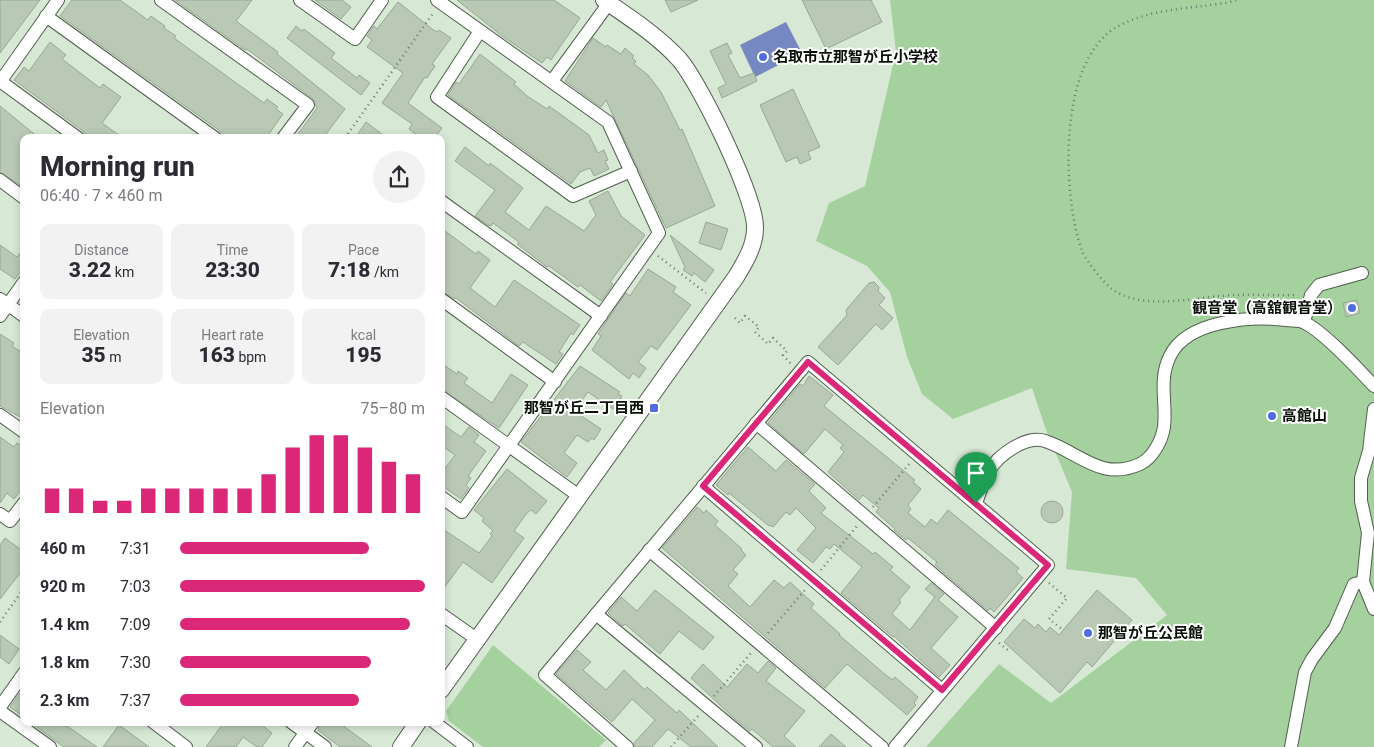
<!DOCTYPE html>
<meta charset="utf-8">
<style>
:root{--surface:#fff;--page:#f2f2f3;--text:#2b2b33;--muted:#7c7c81;--accent:#db2777}
body{margin:0;font-family:Roboto,"Noto Sans JP",sans-serif;background:var(--page);color:var(--text);height:100vh;display:flex;flex-direction:column;font-size:19px;white-space:nowrap}
*{box-sizing:border-box;margin:0}
p{font-size:16px;color:var(--muted)}
.icon{flex:none;width:28px;height:28px;fill:none;stroke:currentColor;stroke-width:2;stroke-linecap:round;stroke-linejoin:round}
.map{position:relative;flex:1;overflow:hidden}
.panel{position:absolute;left:20px;top:134px;width:425px;height:592px;display:flex;flex-direction:column;background:var(--surface);border-radius:10px;box-shadow:0 2px 8px #0003}
.panel>*{flex:none}
.pin{position:absolute;display:grid;place-items:center;width:42px;height:42px;color:#fff;margin:-51px -21px;border-radius:50% 50% 50% 0;rotate:-45deg;box-shadow:0 0 5px #0007}
.pin .icon{rotate:45deg}
.round{display:grid;place-items:center;flex:none;width:52px;height:52px;border-radius:26px;background:var(--page)}
.overview{display:flex;align-items:center;justify-content:space-between;height:85px;padding:0 20px}
h1{font-size:28px;font-weight:800;line-height:38px}
.metrics{display:grid;grid-template-columns:repeat(3,1fr);gap:8px;height:85px;padding:5px 20px}
.metrics div{display:grid;align-content:center;border-radius:10px;background:var(--page);text-align:center}
.metrics b{font-size:21px;font-weight:800}
.metrics small{font-size:14px;font-weight:400}
.metrics p{font-size:14px}
.chart{height:140px;padding:10px 20px}
.chart p{display:flex;justify-content:space-between}
.chart svg{width:100%;height:90px;margin-top:5px;stroke:var(--accent);stroke-width:6}
ul{padding:0 20px;list-style:none;font-size:16px}
li{display:grid;grid-template-columns:80px 60px 1fr;align-items:center;height:38px}
li i{height:12px;border-radius:6px;background:var(--accent)}
.map>svg:first-child{display:block}
.green{fill:#a5d19f}
.water{fill:#7588c1}
.building{fill:#b9c9b6;stroke:#98a895}
.lines{fill:none;stroke-linecap:round;stroke-linejoin:round}
.minor-casing{stroke:#515f4e;stroke-width:14}
.tertiary-casing{stroke:#515f4e;stroke-width:18}
.path{stroke:#6d786c;stroke-width:2.5;stroke-dasharray:1 4;stroke-linecap:butt}
.minor{stroke:#fff;stroke-width:12}
.tertiary{stroke:#fff;stroke-width:16}
.route-casing{stroke:#fff;stroke-width:10}
.route{stroke:#db2777;stroke-width:6}
.poi-dot{fill:#516be0;stroke:#fff;stroke-width:2}
.labels{text-anchor:middle;dominant-baseline:central;stroke-width:4;stroke-linejoin:round;paint-order:stroke}
.poi-label{font-size:15px;font-weight:bold;fill:#0a0f09;stroke:#fff;text-anchor:start}
</style>
<div class="map">
<svg width="1374" height="747" viewBox="0 0 1374 747">
<rect width="100%" height="100%" fill="#d7e9d5"/>
<g class="green">
<path d="M890 0H1374V747H926L999 664 1051 703 1167 615 1136 578 1066 569 1072 492 1046 430 1032 388 953 419 922 394 907 357 890 292 867 266 816 241 829 203 865 186 896 52Z"/>
<path d="M493 645 606 740 599 747H483L449 721 446 711Z"/>
</g>
<path class="water" d="M786 22 802 53 755 77 740 45Z"/>
<g class="building">
<path d="M0 0H40L0 53Z"/>
<path d="M72 0H120L148 20 151 16 165 26 164 28 176 36 174 38 264 103 267 99 278 107 276 109 283 114 266 138H225L220 131 60 16Z"/>
<path d="M175 0H252L236 21 278 52 277 54 345 109 323 138H295L317 108 313 99 247 49 245 50Z"/>
<path d="M315 0H342L351 7 341 19Z"/>
<path d="M457 0H554L580 18 551 60 547 57 542 63 502 36Z"/>
<path d="M665 0H698L671 12Z"/>
<path d="M802 0H871L882 22 826 49Z"/>
<path d="M398 2 432 29 437 32 439 30 451 38 432 64 435 66 427 78 425 77 408 103 442 128 435 138H420L409 129 412 124 382 103 403 73 367 47 372 40 367 36 374 26 377 29Z"/>
<path d="M296 26 302 31 304 29 335 53 331 58 357 78 359 75 370 83 361 95 287 38Z"/>
<path d="M593 38 606 47 607 45 621 54 625 48 634 56 632 58 636 61 634 64 648 75 661 92 680 130 682 129 715 206 666 228 606 100 601 107 565 81Z"/>
<path d="M50 42 66 55 62 59 100 88 103 84 121 97 102 123 123 138H88L83 131 14 80 24 67 29 71Z"/>
<path d="M727 43 732 53 728 55 740 78 754 73 757 81 722 98 718 88 726 84 710 51Z"/>
<path d="M480 54 516 82 514 84 527 96 544 107 548 109 549 106 589 135 598 153 604 150 608 160 605 161 609 169 594 176 590 168 580 172 571 184 448 95 456 82 459 84Z"/>
<path d="M793 89 820 147 808 152 811 159 800 164 797 157 786 162 760 105Z"/>
<path d="M0 106 39 138H24V188L0 172Z"/>
<path d="M366 122 387 138H355Z"/>
<path d="M465 147 489 166 490 163 523 188 505 212 529 230 546 206 584 231 596 215 589 201 608 191 621 216 645 235 610 282 613 284 601 301 580 285 578 287 549 266 547 267 517 244 519 242 493 223 491 226 488 225 475 216 495 190 455 161Z"/>
<path d="M706 222 728 229 721 250 699 243Z"/>
<path d="M441 228 476 254 478 251 490 260 470 288 495 307 514 280 580 325 573 335 571 333 559 352 563 354 556 364 523 342 519 346 456 298 455 299 441 291Z"/>
<path d="M670 235 714 270 705 282 694 273 692 276 683 270 685 267Z"/>
<path d="M0 245 17 257 24 248V267L15 279 0 269Z"/>
<path d="M648 269 676 287 673 292 691 305 657 350 651 346 638 362 646 368 639 378 633 373 629 379 592 350 601 336 598 334 614 310 626 293 630 296Z"/>
<path d="M874 282 879 287 878 291 885 298 879 305 893 318 882 330 876 324 838 365 818 347 847 315 846 310 869 283Z"/>
<path d="M1357 300 1360 313 1346 317 1343 303Z"/>
<path d="M0 334 14 343 12 346 24 354V419L0 406Z"/>
<path d="M441 363 457 374 458 371 468 378 464 383 492 403 511 374 528 385 499 428 441 389Z"/>
<path d="M580 366 620 392 618 394 622 396 613 409 588 392 574 411 601 429 594 440 592 438 588 442 577 435 564 453 577 463 567 477 521 442Z"/>
<path d="M809 376 833 395 824 406 915 480 913 482 921 489 908 505 911 509 908 513 925 527 931 519 937 524 948 510 1019 568 1016 572 1023 578 994 612 990 608 988 611 935 565 937 562 908 538 906 540 894 530 895 529 876 512 879 508 863 495 859 500 828 472 844 452 840 448 843 445 825 429 804 454 768 423 800 384 803 386Z"/>
<path d="M441 423 461 437 469 427 479 435 474 442 486 451 468 476 471 478 466 485 469 488 461 499 441 485V474L455 455 441 445Z"/>
<path d="M0 437 14 447 17 443 24 447V486L14 499 7 493 0 503Z"/>
<path d="M748 447 776 471 786 460 815 484 809 491 826 508 821 513 873 554 875 552 893 567 890 570 910 587 899 600 901 602 892 614 910 630 935 597 925 589 931 583 944 594 938 600 958 617 931 648 950 665 939 677 894 636 893 637 841 593 862 567 834 544 830 549 826 547 813 563 797 550 816 528 796 508 790 515 786 512 773 527 770 525 769 526 729 493 728 495 716 485Z"/>
<path d="M507 469 547 501 536 514 531 510 527 513 514 531 524 538 492 583 463 562 441 592V528L479 553 492 536 490 534 493 531 482 521 484 518 474 510Z"/>
<circle cx="1052" cy="512" r="11"/>
<path d="M697 507 704 513 706 510 718 521 715 525 742 549 741 550 746 555 733 570 738 574 728 586 750 607 774 580 784 588 790 582 814 604 811 608 840 634 839 635 887 676 893 680 895 677 918 697 914 703 916 705 907 715 847 664 825 688 662 548Z"/>
<path d="M5 538 24 552V568L0 599V545Z"/>
<path d="M655 590 714 637 703 650 679 631 660 654 625 624 623 626 608 613 621 597 637 611Z"/>
<path d="M1097 590 1132 620 1092 667 1087 662 1060 693 1004 642 1024 619 1035 628 1038 624 1046 632 1050 627 1059 635Z"/>
<path d="M0 635 19 649 9 664 0 657Z"/>
<path d="M577 650 591 662 583 670 606 690 624 670 645 690 647 687 677 713 679 710 718 747H691L668 729 652 747H635L634 743 655 720 632 699 612 722 556 674Z"/>
<path d="M768 661 776 668 766 681 805 711 784 736 796 747H773L752 729 750 731 735 719 691 678 703 664 727 687 747 664 758 673Z"/>
<path d="M20 693 24 696V717L10 707Z"/>
<path d="M30 722H59L66 727 67 726 97 747H64Z"/>
<path d="M224 722H258L272 733 262 747H257L243 737 236 747H206Z"/>
<path d="M321 722H338L372 747H340L318 730Z"/>
<path d="M119 725 149 747H103Z"/>
<path d="M831 734 846 747H819Z"/>
</g>
<g class="lines">
<g class="minor-casing">
<g id="minor">
<path d="M161 0 308 105 283 138"/>
<path d="M300 0 355 39 382 0"/>
<path d="M437 0 608 122 659 233 462 512 441 497"/>
<path d="M46 16 215 138"/>
<path d="M480 31 437 97 573 196 631 171"/>
<path d="M0 81 78 138"/>
<path d="M552 81 609 3"/>
<path d="M0 82 58 0"/>
<path d="M0 180 24 198"/>
<path d="M441 201 601 316"/>
<path d="M0 299 24 316"/>
<path d="M441 299 555 382"/>
<path d="M0 316 24 282"/>
<path d="M1304 322 1311 295 1319 285 1362 273"/>
<path d="M441 397 579 496"/>
<path d="M1374 409 1369 451 1361 478V501L1368 533 1363 582 1374 609"/>
<path d="M0 415 24 432"/>
<path d="M756 423 996 628"/>
<path d="M703 486 942 690"/>
<path d="M976 503C980 493 983 481 989 471 998 455 1026 435 1045 441 1079 452 1101 482 1140 464 1153 458 1162 440 1164 427 1167 402 1158 380 1170 356 1187 320 1252 316 1286 320 1292 321 1300 320 1305 323 1324 332 1358 369 1374 386"/>
<path d="M0 514 10 521 24 503"/>
<path d="M649 550 882 747"/>
<path d="M441 614 478 640"/>
<path d="M596 614 756 747"/>
<path d="M0 707 24 673"/>
<path d="M0 711 50 747"/>
<path d="M153 722 186 747"/>
<path d="M291 722 325 747"/>
<path d="M434 722 467 747"/>
<path d="M295 747 313 722"/>
<path d="M627 747 545 675 808 362 1048 565 895 747"/>
<path d="M1291 747 1305 672 1312 659 1335 628 1354 584 1363 582"/>
</g>
</g>
<g class="tertiary-casing">
<g id="tertiary">
<path d="M441 690 736 277C745 262 755 246 755 228 756 198 700 83 679 59 657 35 630 18 604 0"/>
<path d="M401 747 418 722"/>
</g>
</g>
<g class="path">
<path d="M1236 0C1226 4 1213 4 1203 6 1175 9 1140 13 1115 28 1058 63 1062 195 1082 251 1086 261 1104 283 1112 289 1145 313 1200 295 1238 295 1258 294 1278 296 1298 295"/>
<path d="M345 138 434 12"/>
<path d="M658 256 706 293"/>
<path d="M735 318 740 323 745 316 759 327 755 332 768 344 773 338 787 351 783 355 791 364"/>
<path d="M873 507 910 463"/>
<path d="M821 570 857 526"/>
<path d="M1049 583 1067 598 1049 619 1063 630"/>
<path d="M0 622 24 588"/>
<path d="M768 633 805 590"/>
<path d="M999 643 1009 651"/>
<path d="M714 696 751 653"/>
<path d="M671 747 698 716"/>
</g>
<use href="#minor" class="minor"/>
<use href="#tertiary" class="tertiary"/>
</g>
<g class="lines">
<g class="route-casing">
<path id="route" d="M808 362 1048 565 942 690 703 486Z"/>
</g>
<use href="#route" class="route"/>
</g>
<g class="poi-dot">
<circle cx="763" cy="57" r="5"/>
<circle cx="1352" cy="308" r="5"/>
<rect x="649" y="403" width="10" height="10" rx="2.5"/>
<circle cx="1272" cy="416" r="5"/>
<circle cx="1088" cy="633" r="5"/>
</g>
<g class="labels">
<g class="poi-label">
<text x="773" y="57">名取市立那智が丘小学校</text>
<text x="1342" y="308" text-anchor="end">観音堂（高舘観音堂）</text>
<text x="644" y="408" text-anchor="end">那智が丘二丁目西</text>
<text x="1282" y="416">高館山</text>
<text x="1098" y="633">那智が丘公民館</text>
</g>
</g>
</svg>
<div class="pin" style="left:976px;top:503px;background:#1e9e55"><svg class="icon" aria-label="arrive" viewBox="0 0 24 24"><path d="M6 21V4h12l-3 4 3 4H6"/></svg></div>
<section class="panel">
<div class="overview"><div><h1>Morning run</h1><p>06:40 · 7 × 460 m</p></div><a class="round"><svg class="icon" aria-label="share" viewBox="0 0 24 24"><path d="M12 15V3M7 8l5-5 5 5M5 13v7h14v-7"/></svg></a></div>
<div class="metrics">
<div><p>Distance</p><b>3.22<small> km</small></b></div>
<div><p>Time</p><b>23:30</b></div>
<div><p>Pace</p><b>7:18<small> /km</small></b></div>
</div>
<div class="metrics">
<div><p>Elevation</p><b>35<small> m</small></b></div>
<div><p>Heart rate</p><b>163<small> bpm</small></b></div>
<div><p>kcal</p><b>195</b></div>
</div>
<div class="chart"><p><span>Elevation</span>75–80 m</p>
<svg viewBox="0 0 160 44" preserveAspectRatio="none"><path d="M5 44V32M15 44V32M25 44V38M35 44V38M45 44V32M55 44V32M65 44V32M75 44V32M85 44V32M95 44V25M105 44V12M115 44V6M125 44V6M135 44V12M145 44V19M155 44V25"/></svg>
</div>
<ul>
<li><b>460 m</b>7:31<i style="width:77%"></i></li>
<li><b>920 m</b>7:03<i style="width:100%"></i></li>
<li><b>1.4 km</b>7:09<i style="width:94%"></i></li>
<li><b>1.8 km</b>7:30<i style="width:78%"></i></li>
<li><b>2.3 km</b>7:37<i style="width:73%"></i></li>
</ul>
</section>
</div>
